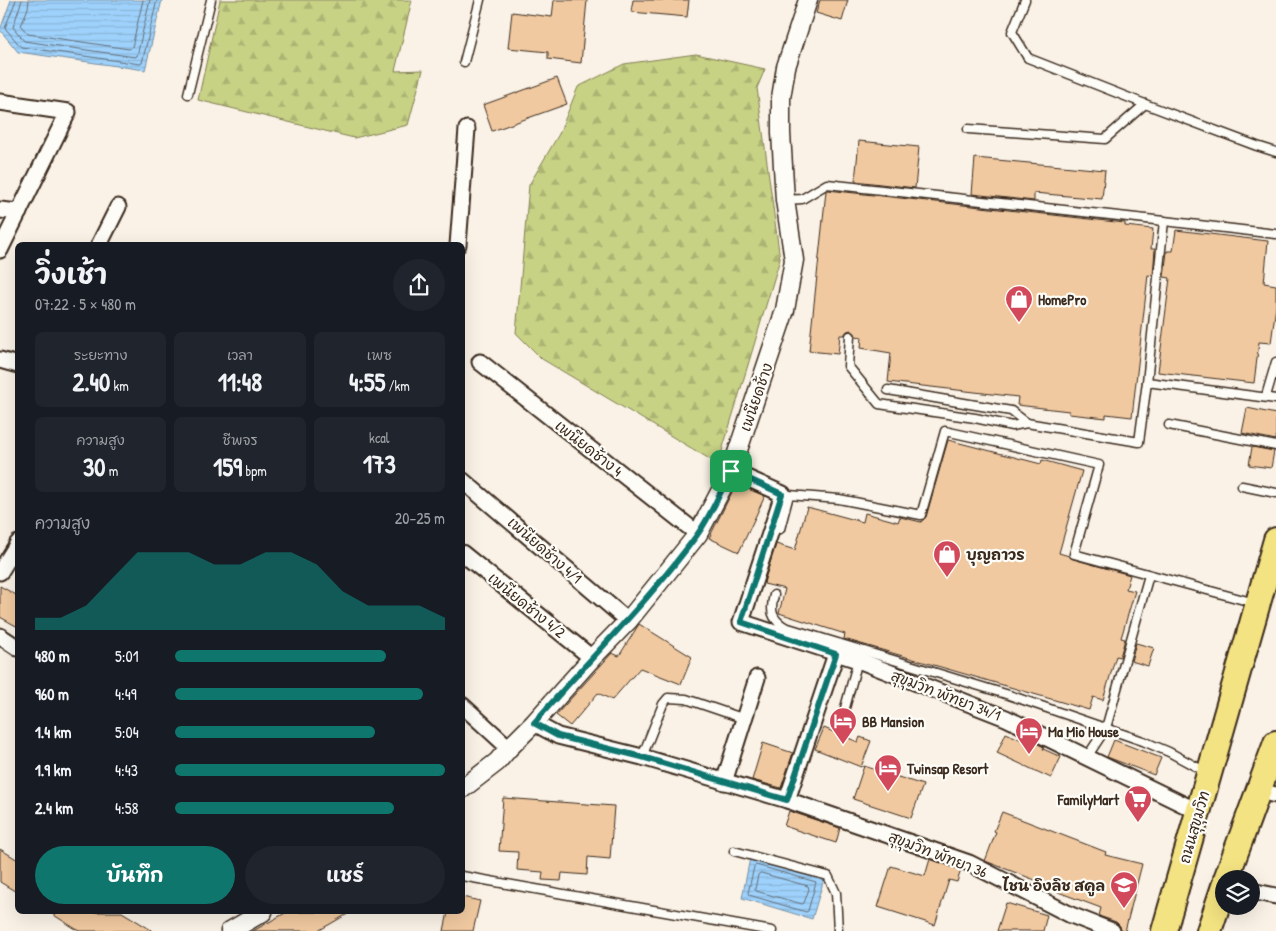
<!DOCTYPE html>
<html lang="th">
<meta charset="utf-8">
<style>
:root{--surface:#171b24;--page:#20242c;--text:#f1f3f6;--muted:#9ea1a6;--accent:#0f766e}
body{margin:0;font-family:"Patrick Hand","Playpen Sans Thai",sans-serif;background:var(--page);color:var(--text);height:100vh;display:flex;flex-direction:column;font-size:19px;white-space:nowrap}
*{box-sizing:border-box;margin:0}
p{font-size:16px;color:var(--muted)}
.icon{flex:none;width:28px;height:28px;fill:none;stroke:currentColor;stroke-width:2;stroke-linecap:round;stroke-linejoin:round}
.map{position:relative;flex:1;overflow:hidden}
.side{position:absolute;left:15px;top:242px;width:450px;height:672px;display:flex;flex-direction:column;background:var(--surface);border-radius:8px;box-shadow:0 5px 20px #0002}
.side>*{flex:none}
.fabs{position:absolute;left:1215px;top:870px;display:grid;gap:10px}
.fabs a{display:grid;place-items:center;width:45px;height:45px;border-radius:50%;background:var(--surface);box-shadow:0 5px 20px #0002;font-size:25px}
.pin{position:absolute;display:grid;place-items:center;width:42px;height:42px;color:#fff;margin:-21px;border-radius:10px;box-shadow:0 2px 8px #0006}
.round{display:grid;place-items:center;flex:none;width:52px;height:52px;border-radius:26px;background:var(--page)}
.headline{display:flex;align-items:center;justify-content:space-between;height:85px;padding:0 20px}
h1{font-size:28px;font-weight:700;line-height:38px}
.stats{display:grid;grid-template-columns:repeat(3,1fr);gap:8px;height:85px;padding:5px 20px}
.stats div{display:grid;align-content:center;border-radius:8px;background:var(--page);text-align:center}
.stats b{font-size:25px;font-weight:700}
.stats small{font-size:14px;font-weight:400}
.stats p{font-size:14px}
.chart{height:140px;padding:10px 20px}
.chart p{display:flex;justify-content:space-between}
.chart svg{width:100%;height:90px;margin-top:5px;fill:var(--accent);opacity:.7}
.button{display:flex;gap:10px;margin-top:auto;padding:10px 20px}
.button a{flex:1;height:58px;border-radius:30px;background:var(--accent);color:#fff;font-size:20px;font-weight:700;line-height:58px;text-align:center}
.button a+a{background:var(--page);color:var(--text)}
ul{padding:0 20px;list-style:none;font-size:16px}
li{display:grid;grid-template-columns:80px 60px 1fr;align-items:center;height:38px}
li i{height:12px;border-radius:6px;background:var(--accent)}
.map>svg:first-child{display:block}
.forest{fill:url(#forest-firs);stroke:#817e52}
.water{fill:url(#water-rules);stroke:#768fa3}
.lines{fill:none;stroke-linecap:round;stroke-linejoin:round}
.shore{stroke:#636d77;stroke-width:1}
.building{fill:#f0c9a0;stroke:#3b2a1e}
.service-casing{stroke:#3b2a1e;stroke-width:11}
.minor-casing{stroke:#3b2a1e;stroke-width:19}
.tertiary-casing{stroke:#3b2a1e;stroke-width:21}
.trunk-casing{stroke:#3b2a1e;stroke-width:28}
.service{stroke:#fdfcf7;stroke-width:8}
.minor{stroke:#fdfcf7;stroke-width:15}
.tertiary{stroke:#fdfcf7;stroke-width:18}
.trunk{stroke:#f4e382;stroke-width:24}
.route-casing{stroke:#fff;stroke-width:10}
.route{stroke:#0f766e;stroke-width:6}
.labels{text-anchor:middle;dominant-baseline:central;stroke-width:4.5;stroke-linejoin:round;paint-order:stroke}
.poi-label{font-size:15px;font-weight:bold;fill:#3b2a1e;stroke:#fdfcf7;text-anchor:start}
.street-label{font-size:15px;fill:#3b2a1e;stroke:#fdfcf7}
</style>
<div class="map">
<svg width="1276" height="931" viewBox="0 0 1276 931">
<defs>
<pattern id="forest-firs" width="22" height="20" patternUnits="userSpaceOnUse" patternTransform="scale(1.25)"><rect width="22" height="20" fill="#c7d285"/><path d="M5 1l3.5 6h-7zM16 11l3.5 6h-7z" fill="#acb472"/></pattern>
<pattern id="water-rules" width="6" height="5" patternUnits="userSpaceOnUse" patternTransform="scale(1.25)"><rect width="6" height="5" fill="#9ed2fc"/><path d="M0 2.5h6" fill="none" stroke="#89b4d8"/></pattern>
</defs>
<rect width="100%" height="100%" fill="#faf2e6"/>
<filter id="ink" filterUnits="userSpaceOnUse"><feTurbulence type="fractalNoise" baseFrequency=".02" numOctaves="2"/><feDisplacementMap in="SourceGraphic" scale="10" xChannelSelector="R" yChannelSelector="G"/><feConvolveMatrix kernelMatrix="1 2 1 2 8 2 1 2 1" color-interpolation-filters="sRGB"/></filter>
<g filter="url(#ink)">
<g class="forest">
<path d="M220 0H412L395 71 423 70 408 125 354 138 198 100Z"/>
<path d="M696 54 765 69 757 88 780 259 718 464 542 359 516 333 529 185 559 134 578 87 624 64Z"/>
</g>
<g class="water">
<path d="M11 0H162L145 70 18 52 0 30Z"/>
<path d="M750 858 824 879 812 919 742 898Z"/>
</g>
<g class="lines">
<g class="shore">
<path d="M16 0 5 28 21 47 140 64 142 63 157 0"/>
<path d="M22 0 13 27 24 41 135 57 137 56 150 0"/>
<path d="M29 0 28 8 21 26 28 34 129 49 132 47 143 0"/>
<path d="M756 865 816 882 808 911 806 912 749 895 748 893 754 867Z"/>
<path d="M761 873 808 886 809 889 804 903 802 904 756 891 755 889 758 875Z"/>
</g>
</g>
<g class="building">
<path d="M554 0H587L581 63 548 59V52L508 48 512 12 552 17Z"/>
<path d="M633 0H689L687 17 631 12Z"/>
<path d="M820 0H848L842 21 816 13Z"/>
<path d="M557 78 567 104 492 131 483 105Z"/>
<path d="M859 141 919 147 915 188 855 181Z"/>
<path d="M975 158 1105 170 1102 199 1034 193V201L972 194Z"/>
<path d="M828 190 1125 223V226L1153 229 1151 249H1155L1153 276 1148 275 1132 417 1106 414V418L1069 414V411L1017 405 1018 397 888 382 891 353 861 348 862 337 856 336 855 333 851 330 847 331 844 335H840L838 354 809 351 826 191Z"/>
<path d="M1176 230 1268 241 1264 283 1276 285V306L1271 343 1259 342 1254 383 1158 372 1170 278 1164 277 1167 251H1173Z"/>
<path d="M1247 408 1276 414V440L1242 433Z"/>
<path d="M948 440 1041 464 1042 460 1082 471 1059 553 1069 556 1073 559 1130 575 1126 589 1135 591 1121 638 1125 639 1120 657 1116 656 1103 700 1093 697 1089 710 844 639 845 634 779 613 785 589 764 584 765 579 776 544 795 550 807 507 863 522 865 513 898 522 900 517 921 522 926 517Z"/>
<path d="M1252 447 1274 451 1271 468 1249 465Z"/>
<path d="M736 484 765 496 739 552 709 538Z"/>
<path d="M0 586 18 596V627L0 617Z"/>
<path d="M639 624 692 657 681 684 640 668 612 700 598 693 570 726 556 715 612 653 619 656Z"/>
<path d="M1136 643 1154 648 1148 666 1131 661Z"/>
<path d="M824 728 858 742 860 737 871 741 861 767 815 749Z"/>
<path d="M1006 733 1024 741 1026 738 1044 747 1043 749 1061 757 1051 778 997 753Z"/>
<path d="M1114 740 1161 758 1154 775 1107 757Z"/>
<path d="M763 743 793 753 781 788 752 780Z"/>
<path d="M864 766 923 785 911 818 853 799Z"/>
<path d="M503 798 614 806 610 859 588 857 587 875 562 873 561 881 542 880 543 872 517 870 518 852 499 851Z"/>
<path d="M789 811 840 828 836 843 784 826Z"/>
<path d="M1002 812 1106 852 1105 855 1142 864 1125 931H1121L1120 926 1116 922 1099 916 1101 908 1042 886 1043 883 985 861 996 832 994 831Z"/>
<path d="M0 849 18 860V893L0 882Z"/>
<path d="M930 859 961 870 957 882 949 880 935 925 878 907 891 866 925 876Z"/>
<path d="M462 897 480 901 473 931H444L448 912H462Z"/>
<path d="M1006 903 1047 915 1043 931H997Z"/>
<path d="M49 912H122L153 931H79Z"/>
<path d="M287 912H351L318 931H253Z"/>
</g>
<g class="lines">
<g class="service-casing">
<g id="service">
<path d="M1025 0 1012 32 1028 58 1145 104 1257 146 1276 152"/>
<path d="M464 62 480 0"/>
<path d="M188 94 211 0"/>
<path d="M968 129 1105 139 1145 104"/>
<path d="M785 200 802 199 827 184 1164 221 1276 234"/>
<path d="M850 336 848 366 879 404 975 418 1012 426 1027 423 1139 442 1147 382 1276 399"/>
<path d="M1147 382 1164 221"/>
<path d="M888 390 1011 411 1027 423"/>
<path d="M1266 396 1276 362"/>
<path d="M1169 425 1276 446"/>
<path d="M1242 486 1276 493"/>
<path d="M780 529 789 495 839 499 921 515 945 431 1099 465 1074 554 1255 603"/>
<path d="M774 595C770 610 771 619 785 627L1009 695 1143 741 1169 752 1206 772"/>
<path d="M845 708 858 660"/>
<path d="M642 757 663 704 668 698 686 699 745 719"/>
<path d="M1087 757 1106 728 1149 575"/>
<path d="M734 851 828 876 836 893 838 931"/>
<path d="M462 876 772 931"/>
</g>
</g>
<g class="minor-casing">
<g id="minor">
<path d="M0 102 68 112 0 250"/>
<path d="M0 210 19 212"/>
<path d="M99 245 118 207"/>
<path d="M458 245 467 129"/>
<path d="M0 360 18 365"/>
<path d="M480 362 698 534"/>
<path d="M731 471 783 494 741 622 858 660 1006 718 1199 812"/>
<path d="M462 480 628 621"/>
<path d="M462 553 592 658"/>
<path d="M0 572 18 543"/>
<path d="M0 636 18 648"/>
<path d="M462 705 509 748"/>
<path d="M534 723 558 736 642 757 787 800 969 863 1071 915 1112 931"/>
<path d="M724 782 757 678"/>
<path d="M1263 792 1276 795"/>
<path d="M787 800 836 654"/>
<path d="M1251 891 1276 896"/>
</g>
</g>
<g class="tertiary-casing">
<g id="tertiary">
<path d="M462 789 497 762 509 748 534 723 592 658 628 621 698 534 731 471 785 310 794 260 785 200 781 133V98L786 67 808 0"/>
<path d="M230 931 263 912"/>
</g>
</g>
<g class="trunk-casing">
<g id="trunk">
<path d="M1226 879 1276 743"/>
<path d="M1164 931 1276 540"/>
<path d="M1209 931 1224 886"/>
</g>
</g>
<use href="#service" class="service"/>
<use href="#minor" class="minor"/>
<use href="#tertiary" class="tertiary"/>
<use href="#trunk" class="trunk"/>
</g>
</g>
<g class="lines" filter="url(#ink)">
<g class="route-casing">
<path id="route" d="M731 471 782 494 741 622 836 654 787 800 642 757 558 736 534 723C588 660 648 602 697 535 711 516 720 492 731 471Z"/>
</g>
<use href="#route" class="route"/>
</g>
<defs>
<g id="shop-pin" transform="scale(1.4375)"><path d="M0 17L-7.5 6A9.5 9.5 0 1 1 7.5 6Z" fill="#d1495b" stroke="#fdfcf7"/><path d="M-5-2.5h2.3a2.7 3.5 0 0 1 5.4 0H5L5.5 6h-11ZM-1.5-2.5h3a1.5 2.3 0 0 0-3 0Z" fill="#fff"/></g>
<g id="hotel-pin" transform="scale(1.4375)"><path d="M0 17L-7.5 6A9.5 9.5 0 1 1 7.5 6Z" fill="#d1495b" stroke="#fdfcf7"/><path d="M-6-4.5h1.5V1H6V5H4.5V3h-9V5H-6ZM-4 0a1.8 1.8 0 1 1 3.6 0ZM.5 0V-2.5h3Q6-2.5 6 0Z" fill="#fff"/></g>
<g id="supermarket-pin" transform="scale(1.4375)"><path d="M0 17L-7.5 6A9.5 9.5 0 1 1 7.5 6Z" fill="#d1495b" stroke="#fdfcf7"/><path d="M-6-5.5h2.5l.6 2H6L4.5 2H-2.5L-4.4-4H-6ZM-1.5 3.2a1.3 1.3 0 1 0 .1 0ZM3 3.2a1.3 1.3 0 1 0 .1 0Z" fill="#fff"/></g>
<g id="school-pin" transform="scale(1.4375)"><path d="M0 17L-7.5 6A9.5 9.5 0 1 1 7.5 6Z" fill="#d1495b" stroke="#fdfcf7"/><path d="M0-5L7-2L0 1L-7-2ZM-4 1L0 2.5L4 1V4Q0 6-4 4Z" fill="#fff"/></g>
</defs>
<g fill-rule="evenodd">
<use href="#shop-pin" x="1019" y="299"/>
<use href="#shop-pin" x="947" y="554"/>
<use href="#hotel-pin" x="843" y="721"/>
<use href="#hotel-pin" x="1029" y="731"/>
<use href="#hotel-pin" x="888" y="768"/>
<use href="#supermarket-pin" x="1138" y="799"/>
<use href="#school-pin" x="1124" y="885"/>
</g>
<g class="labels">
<g class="poi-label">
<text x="1038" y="299">HomePro</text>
<text x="966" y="554">บุญถาวร</text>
<text x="862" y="721">BB Mansion</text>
<text x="1048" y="731">Ma Mio House</text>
<text x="907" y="768">Twinsap Resort</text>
<text x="1119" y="799" text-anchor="end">FamilyMart</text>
<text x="1105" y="885" text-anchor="end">ไชน อิงลิช สคูล</text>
</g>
<g class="street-label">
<text transform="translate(756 397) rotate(-71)">เพนียดช้าง</text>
<text transform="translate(589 448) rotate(38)">เพนียดช้าง 4</text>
<text transform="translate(545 550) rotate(41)">เพนียดช้าง 4/1</text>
<text transform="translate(527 605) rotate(39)">เพนียดช้าง 4/2</text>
<text transform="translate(946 695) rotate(21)">สุขุมวิท พัทยา 34/1</text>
<text transform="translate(1194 827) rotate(-74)">ถนนสุขุมวิท</text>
<text transform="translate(938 854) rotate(21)">สุขุมวิท พัทยา 36</text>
</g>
</g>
</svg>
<div class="fabs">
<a><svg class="icon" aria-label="layers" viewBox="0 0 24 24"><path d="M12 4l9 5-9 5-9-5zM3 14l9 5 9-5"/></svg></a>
</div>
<div class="pin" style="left:731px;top:471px;background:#1e9e55"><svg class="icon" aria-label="arrive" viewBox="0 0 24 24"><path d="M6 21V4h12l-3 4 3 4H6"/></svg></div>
<section class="side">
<div class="headline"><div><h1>วิ่งเช้า</h1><p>07:22 · 5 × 480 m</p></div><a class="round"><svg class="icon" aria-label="share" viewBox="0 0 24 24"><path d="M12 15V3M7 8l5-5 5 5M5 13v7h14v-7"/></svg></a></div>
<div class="stats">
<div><p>ระยะทาง</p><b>2.40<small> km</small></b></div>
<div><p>เวลา</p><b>11:48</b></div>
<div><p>เพซ</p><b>4:55<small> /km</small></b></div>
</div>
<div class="stats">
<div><p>ความสูง</p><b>30<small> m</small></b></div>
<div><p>ชีพจร</p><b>159<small> bpm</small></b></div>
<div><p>kcal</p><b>173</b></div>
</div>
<div class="chart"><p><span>ความสูง</span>20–25 m</p>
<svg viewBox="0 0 160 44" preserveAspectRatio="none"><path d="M0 44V38L10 38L20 32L30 19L40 6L50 6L60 6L70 12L80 12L90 6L100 6L110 12L120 25L130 32L140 32L150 32L160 38V44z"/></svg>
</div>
<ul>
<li><b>480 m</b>5:01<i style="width:78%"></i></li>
<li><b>960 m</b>4:49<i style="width:92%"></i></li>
<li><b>1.4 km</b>5:04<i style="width:74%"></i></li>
<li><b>1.9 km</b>4:43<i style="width:100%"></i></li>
<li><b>2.4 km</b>4:58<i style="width:81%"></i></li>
</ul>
<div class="button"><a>บันทึก</a><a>แชร์</a></div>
</section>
</div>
